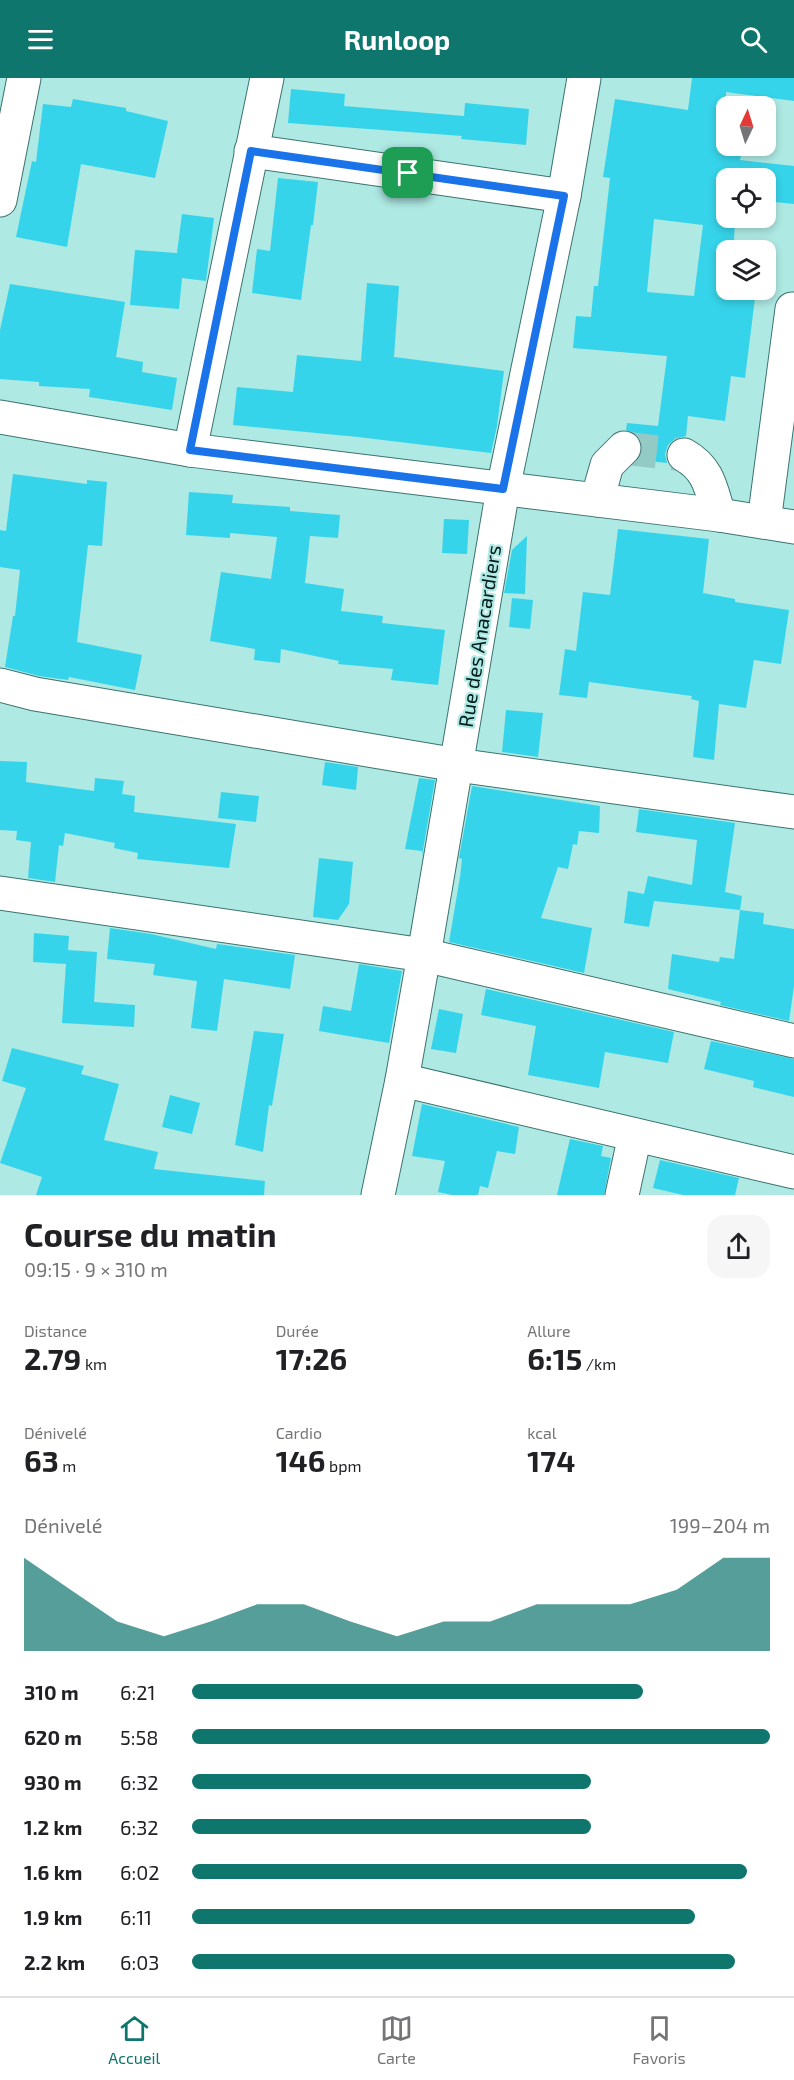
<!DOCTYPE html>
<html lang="fr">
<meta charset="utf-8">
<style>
:root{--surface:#fff;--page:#f6f6f6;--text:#202124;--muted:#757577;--line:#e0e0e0;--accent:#0f766e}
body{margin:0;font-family:"Exo 2",sans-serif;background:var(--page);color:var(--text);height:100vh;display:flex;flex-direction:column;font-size:22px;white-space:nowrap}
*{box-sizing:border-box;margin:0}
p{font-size:20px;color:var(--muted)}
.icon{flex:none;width:33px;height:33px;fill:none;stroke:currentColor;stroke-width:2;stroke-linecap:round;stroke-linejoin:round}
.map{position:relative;height:1117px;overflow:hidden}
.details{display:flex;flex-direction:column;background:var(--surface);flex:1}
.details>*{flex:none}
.needle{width:39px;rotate:4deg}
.buttons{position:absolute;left:716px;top:18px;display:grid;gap:12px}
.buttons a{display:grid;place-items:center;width:60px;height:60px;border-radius:12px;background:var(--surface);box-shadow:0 3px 9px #0003;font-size:30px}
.pin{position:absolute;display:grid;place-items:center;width:51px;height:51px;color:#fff;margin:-26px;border-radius:12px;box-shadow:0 3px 9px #0006}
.round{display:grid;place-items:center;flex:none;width:63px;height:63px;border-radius:18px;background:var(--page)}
.overview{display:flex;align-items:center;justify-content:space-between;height:102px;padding:0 24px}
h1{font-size:33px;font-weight:700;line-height:45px}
.figures{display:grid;grid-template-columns:repeat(3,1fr);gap:9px;height:102px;padding:6px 24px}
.figures div{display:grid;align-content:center}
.figures b{font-size:30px;font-weight:700}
.figures small{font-size:16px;font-weight:400}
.figures p{font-size:16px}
.chart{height:168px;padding:12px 24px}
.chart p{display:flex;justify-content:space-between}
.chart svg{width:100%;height:108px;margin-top:6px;fill:var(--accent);opacity:.7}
ul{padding:0 24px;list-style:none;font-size:20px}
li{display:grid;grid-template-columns:96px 72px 1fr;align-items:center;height:45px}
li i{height:15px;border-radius:8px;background:var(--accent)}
header{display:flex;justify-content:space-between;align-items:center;height:78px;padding:0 24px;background:var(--accent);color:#fff;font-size:27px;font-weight:700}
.dock{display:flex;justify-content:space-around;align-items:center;height:84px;border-top:2px solid var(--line);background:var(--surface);font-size:16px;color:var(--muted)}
.dock a{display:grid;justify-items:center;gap:3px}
.dock .on{color:var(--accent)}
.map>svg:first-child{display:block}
.building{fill:#36d4ea;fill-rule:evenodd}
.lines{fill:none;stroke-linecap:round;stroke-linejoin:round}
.minor-tunnel{stroke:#94cac6;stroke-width:33;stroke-dasharray:33 16;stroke-linecap:butt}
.minor-casing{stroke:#3b736f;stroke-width:35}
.minor{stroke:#fff;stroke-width:33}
.route-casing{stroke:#fff;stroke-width:12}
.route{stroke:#1a73e8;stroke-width:8}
.labels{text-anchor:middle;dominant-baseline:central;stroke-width:4.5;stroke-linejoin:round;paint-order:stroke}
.street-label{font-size:20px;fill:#041c1b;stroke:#aee9e4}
</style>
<header><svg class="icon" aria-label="menu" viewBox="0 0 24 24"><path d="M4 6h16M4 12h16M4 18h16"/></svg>Runloop<svg class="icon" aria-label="search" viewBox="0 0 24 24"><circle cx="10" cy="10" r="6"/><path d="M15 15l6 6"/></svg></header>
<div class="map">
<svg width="794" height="1117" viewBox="0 0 794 1117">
<rect width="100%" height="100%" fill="#aee9e4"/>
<g class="building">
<path d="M692 0H794V23L726 14V68H743L740 82 794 88V126L765 123V100H726V140H735L734 163 771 168 767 197H765V172H726V212H756L745 300 731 298 725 343 688 338 686 358 675 361 668 367 665 376 667 385 638 382 642 374V365L637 356 626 352 627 345 658 348 667 278 573 270 576 238 591 239 594 208H598L610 100 603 99 615 21 688 32ZM654 141 703 147 694 218 647 214Z"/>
<path d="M291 11 345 16 344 28 464 38 465 25 529 31 526 67 461 61 462 58 288 45Z"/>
<path d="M73 21 126 30V33L168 43 155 100 81 86 67 169 16 159 32 83 36 84 43 26 71 29Z"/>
<path d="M278 100 318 104 313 147H311L301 222 252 215 257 171 270 173Z"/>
<path d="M182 136 214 140 206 203 182 200 179 231 130 227 135 172 177 175Z"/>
<path d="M367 205 399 208 394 279 504 293 497 348 491 375 358 359 233 347 237 309 293 314 297 277 361 283Z"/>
<path d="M10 206 125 224 116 279 143 284 142 294 177 300 172 332 89 319 90 311 39 308V304L0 301V252Z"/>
<path d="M13 396 87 406V402L107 404 102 468 88 467 77 564 142 577 135 612 69 599 68 602 39 598 5 589 13 538H15L20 492 0 489V452L6 453Z"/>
<path d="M189 414 233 417 232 425 290 429V433L340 437 338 460 310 458 305 505 344 511 341 533 383 538 382 545 445 552 438 607 391 602 393 591 338 586 339 583 281 571 280 585 254 582 255 571 210 563 221 494 271 501 277 459 230 455V460L186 457Z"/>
<path d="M444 441 469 442 467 476 442 475Z"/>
<path d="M618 451 709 461 703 515 735 521V524L789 532 781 586 754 582 746 630 719 626 714 682 693 679 699 623 691 621 692 618 589 604 587 620 559 617 565 571 576 573 583 514 610 517Z"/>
<path d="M527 458 525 516 504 515 512 472Z"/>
<path d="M512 520 533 522 530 551 509 549Z"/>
<path d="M506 632 543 635 538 679 502 674Z"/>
<path d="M0 683 27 684 26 704 94 713 95 700 124 703 122 716 135 718 134 734 236 746 229 790 137 781 138 775 114 770 115 765 65 755 63 768 59 767 55 804 28 800 31 764 16 762 17 753 0 752Z"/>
<path d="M325 684 358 689 356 712 322 707Z"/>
<path d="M419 700 435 702 422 778V773L405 771Z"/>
<path d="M472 708 600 728 599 755 579 753 577 767 573 766 568 791 558 789 541 840 592 850 584 895 449 864 460 799 462 781 459 780Z"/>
<path d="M221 714 259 718 256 744 218 740Z"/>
<path d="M639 731 735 745 725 814 742 818 740 832 654 823 649 849 624 845 628 813 644 816 648 798 692 807 697 762 636 754Z"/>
<path d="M319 780 353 784 349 826 338 842 313 839Z"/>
<path d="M740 832 764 835 763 846 794 851V908L789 943 720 927 721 924 668 911 672 876 719 884 720 879 734 881Z"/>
<path d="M110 850 151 856 216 871 217 866 295 877 290 911 224 901 217 953 191 950 197 903 153 897 155 886 107 881Z"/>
<path d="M34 855 69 858 68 872 97 874 94 924 135 927 134 949 62 945 66 886 33 884Z"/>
<path d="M359 886 402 893 389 965 319 953 323 928 351 933Z"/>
<path d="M486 911 674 954 668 985 605 974 599 1010 528 997 536 948 481 937Z"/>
<path d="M439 931 463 936 456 975 431 971Z"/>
<path d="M254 953 284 956 272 1028 269 1027 263 1074 235 1067Z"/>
<path d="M711 963 794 981V1019L753 1009 754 1003 704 991Z"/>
<path d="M12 970 84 988 81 996 119 1006 104 1062 158 1074 154 1091 265 1103 264 1117H36L42 1099 0 1085 26 1010 2 1003Z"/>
<path d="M170 1017 200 1025 192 1056 162 1049Z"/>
<path d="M422 1026 519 1049 515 1076 497 1073 488 1110 480 1108 478 1117H452L438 1114 445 1083 412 1078Z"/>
<path d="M570 1061 603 1068 601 1078 611 1080 604 1117H557Z"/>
<path d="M660 1082 739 1100 735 1117H683L653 1110Z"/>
</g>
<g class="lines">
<path class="minor-tunnel" d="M624 370 684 377"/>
<g class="minor-casing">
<g id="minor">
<path d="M251 73 564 118"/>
<path d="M0 122 24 0"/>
<path d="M0 339 190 372 719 437 794 449"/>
<path d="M190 372 267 0"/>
<path d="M684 377C709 391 711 411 719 437"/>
<path d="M597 422 607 387 624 370"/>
<path d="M764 444 792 231"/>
<path d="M0 607 35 616 457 687 794 734"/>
<path d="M0 815 424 877 794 963"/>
<path d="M402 1002 794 1094"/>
<path d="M378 1117 402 1002 424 877 503 411 564 118 584 0"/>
<path d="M622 1117 635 1057"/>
</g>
</g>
<use href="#minor" class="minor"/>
</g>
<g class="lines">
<g class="route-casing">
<path id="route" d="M251 73 564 118 503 411 190 372Z"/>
</g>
<use href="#route" class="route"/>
</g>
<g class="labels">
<g class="street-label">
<text transform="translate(479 558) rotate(-81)">Rue des Anacardiers</text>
</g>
</g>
</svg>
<div class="buttons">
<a><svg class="needle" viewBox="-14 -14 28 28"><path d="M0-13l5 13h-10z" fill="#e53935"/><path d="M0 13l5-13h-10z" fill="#757577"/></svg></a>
<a><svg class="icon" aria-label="locate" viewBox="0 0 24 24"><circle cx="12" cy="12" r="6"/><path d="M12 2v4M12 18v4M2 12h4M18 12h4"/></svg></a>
<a><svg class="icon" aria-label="layers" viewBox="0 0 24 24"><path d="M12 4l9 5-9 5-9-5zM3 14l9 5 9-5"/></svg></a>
</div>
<div class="pin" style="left:408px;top:95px;background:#1e9e55"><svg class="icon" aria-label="arrive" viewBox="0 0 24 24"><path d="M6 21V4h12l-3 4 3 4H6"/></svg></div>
</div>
<section class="details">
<div class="overview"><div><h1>Course du matin</h1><p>09:15 · 9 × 310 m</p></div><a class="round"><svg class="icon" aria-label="share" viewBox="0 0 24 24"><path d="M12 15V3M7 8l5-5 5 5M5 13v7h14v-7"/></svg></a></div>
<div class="figures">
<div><p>Distance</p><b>2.79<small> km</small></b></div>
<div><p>Durée</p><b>17:26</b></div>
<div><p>Allure</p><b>6:15<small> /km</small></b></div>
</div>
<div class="figures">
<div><p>Dénivelé</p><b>63<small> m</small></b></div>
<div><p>Cardio</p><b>146<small> bpm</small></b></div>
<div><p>kcal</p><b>174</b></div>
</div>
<div class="chart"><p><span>Dénivelé</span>199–204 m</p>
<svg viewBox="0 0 160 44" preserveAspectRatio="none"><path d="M0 44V6L10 19L20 32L30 38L40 32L50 25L60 25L70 32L80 38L90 32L100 32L110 25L120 25L130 25L140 19L150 6L160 6V44z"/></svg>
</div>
<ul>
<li><b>310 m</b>6:21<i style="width:78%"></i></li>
<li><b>620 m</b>5:58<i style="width:100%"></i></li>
<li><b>930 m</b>6:32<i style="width:69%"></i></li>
<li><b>1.2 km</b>6:32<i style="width:69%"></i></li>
<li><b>1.6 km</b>6:02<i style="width:96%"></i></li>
<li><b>1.9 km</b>6:11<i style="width:87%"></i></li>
<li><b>2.2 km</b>6:03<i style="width:94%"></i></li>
</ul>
</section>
<nav class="dock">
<a class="on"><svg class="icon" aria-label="home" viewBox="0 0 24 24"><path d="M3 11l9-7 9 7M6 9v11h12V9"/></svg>Accueil</a>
<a><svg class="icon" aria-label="map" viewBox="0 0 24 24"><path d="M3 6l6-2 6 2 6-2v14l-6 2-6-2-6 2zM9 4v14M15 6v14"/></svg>Carte</a>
<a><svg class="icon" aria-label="saved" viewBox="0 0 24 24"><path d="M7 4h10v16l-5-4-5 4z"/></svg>Favoris</a>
</nav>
